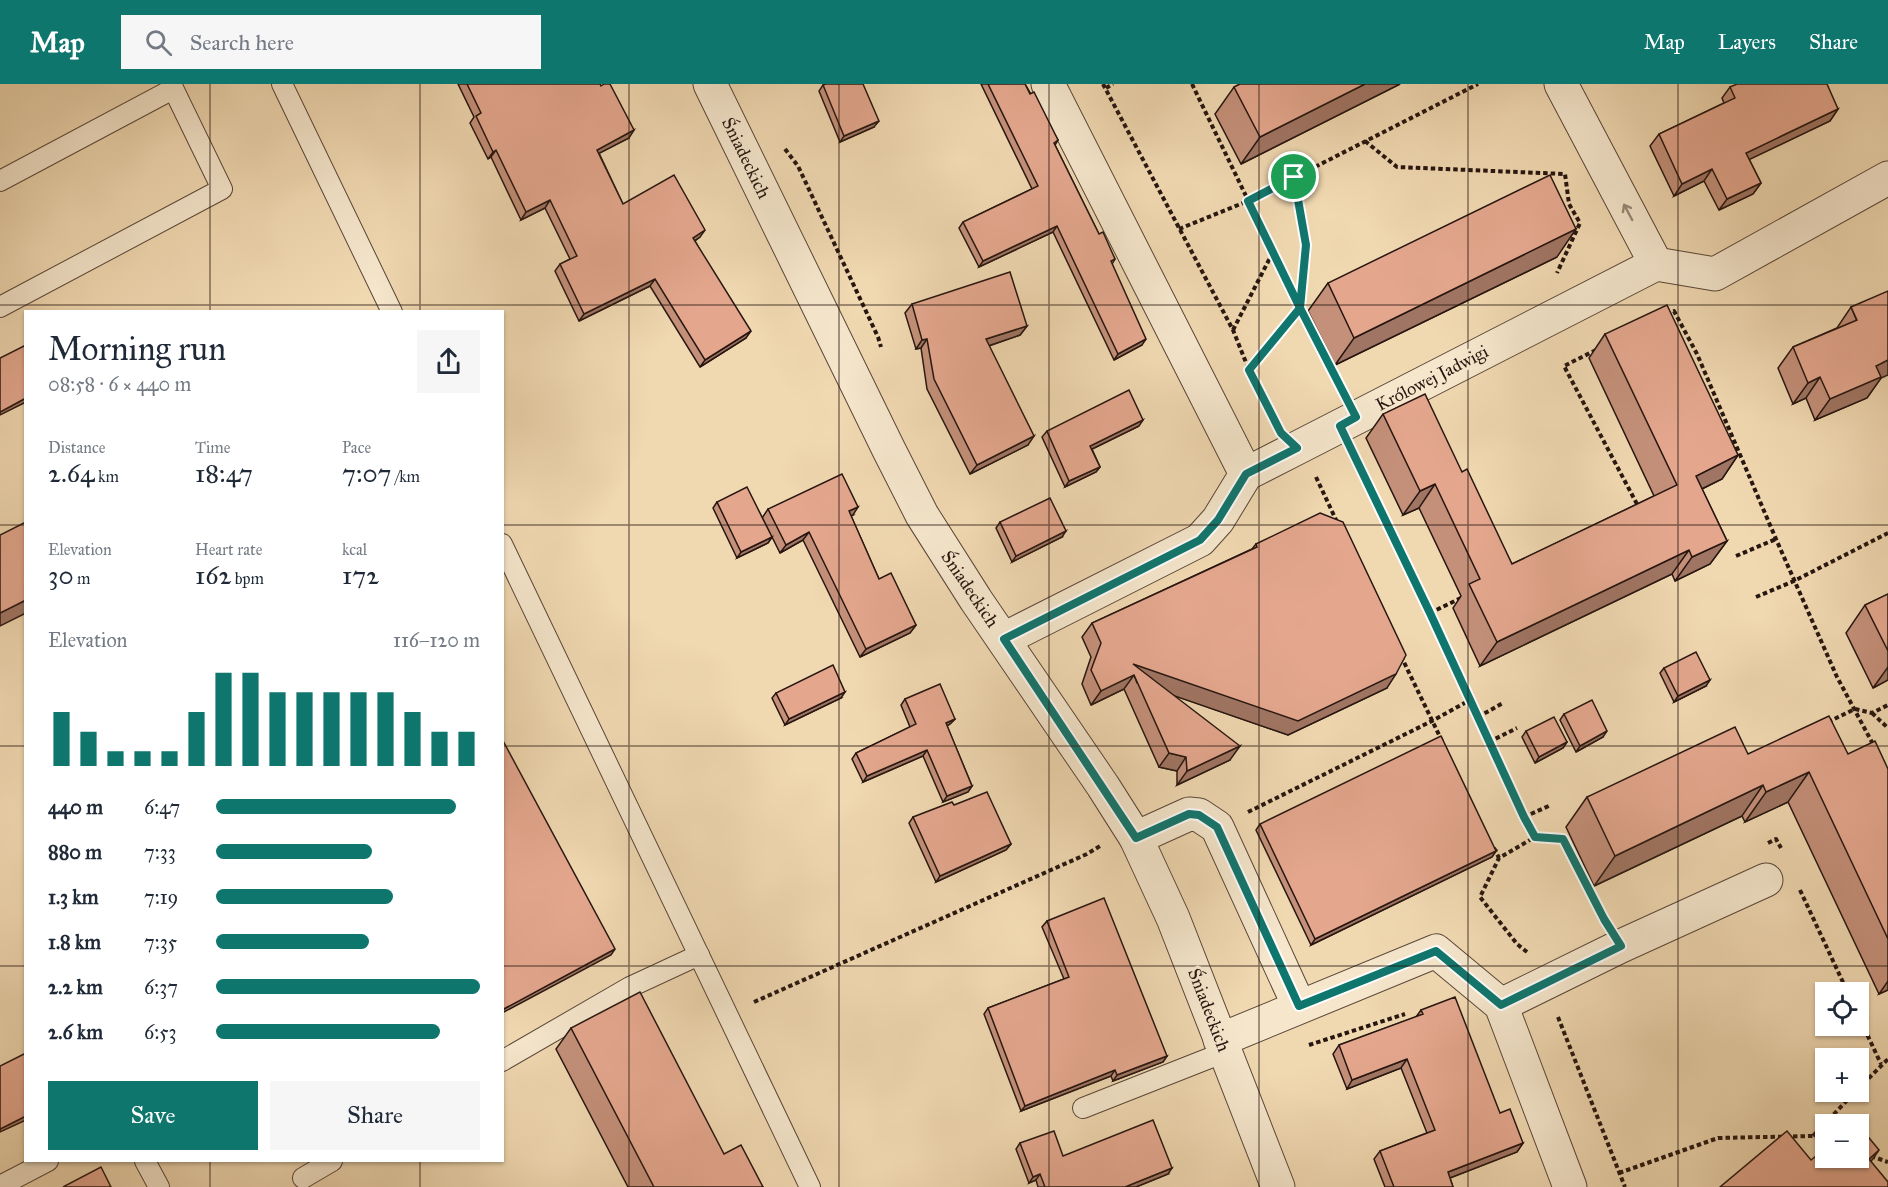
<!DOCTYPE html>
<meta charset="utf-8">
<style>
:root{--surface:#fff;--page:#f6f6f7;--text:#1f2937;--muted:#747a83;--accent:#0f766e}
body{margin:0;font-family:"IM FELL Great Primer",serif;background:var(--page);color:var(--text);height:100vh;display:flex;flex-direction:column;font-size:22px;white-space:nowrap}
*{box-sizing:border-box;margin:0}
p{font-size:20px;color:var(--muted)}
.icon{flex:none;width:33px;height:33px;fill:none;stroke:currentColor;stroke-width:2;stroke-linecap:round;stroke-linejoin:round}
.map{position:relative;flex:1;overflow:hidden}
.side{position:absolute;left:24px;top:226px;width:480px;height:852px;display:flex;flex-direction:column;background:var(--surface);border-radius:0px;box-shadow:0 2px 4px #0004}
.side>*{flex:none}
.controls{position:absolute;left:1815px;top:898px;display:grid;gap:12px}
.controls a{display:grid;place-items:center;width:54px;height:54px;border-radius:0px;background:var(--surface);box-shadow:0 2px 4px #0004;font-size:30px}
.pin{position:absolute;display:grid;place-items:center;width:51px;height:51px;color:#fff;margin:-26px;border:3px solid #fff;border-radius:50%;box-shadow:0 2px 6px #0007}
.round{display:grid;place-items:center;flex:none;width:63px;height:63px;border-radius:0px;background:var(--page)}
.overview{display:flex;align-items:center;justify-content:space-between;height:102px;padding:0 24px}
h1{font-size:33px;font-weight:600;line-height:45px}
.figures{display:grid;grid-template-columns:repeat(3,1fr);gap:9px;height:102px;padding:6px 24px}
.figures div{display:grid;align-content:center}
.figures b{font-size:26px;font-weight:600}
.figures small{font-size:16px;font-weight:400}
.figures p{font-size:16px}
.chart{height:168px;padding:12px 24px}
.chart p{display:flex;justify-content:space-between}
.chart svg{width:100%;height:108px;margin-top:6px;stroke:var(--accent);stroke-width:6}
.action{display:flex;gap:12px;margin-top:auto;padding:12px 24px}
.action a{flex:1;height:69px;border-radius:0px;background:var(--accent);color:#fff;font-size:24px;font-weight:600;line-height:69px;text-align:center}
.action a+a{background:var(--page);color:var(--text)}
ul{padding:0 24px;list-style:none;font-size:20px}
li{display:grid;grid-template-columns:96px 72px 1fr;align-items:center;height:45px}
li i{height:15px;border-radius:8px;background:var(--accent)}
header{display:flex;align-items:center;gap:36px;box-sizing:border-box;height:84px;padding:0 30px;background:var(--accent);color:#fff}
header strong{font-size:28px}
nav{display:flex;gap:33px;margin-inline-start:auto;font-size:21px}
.search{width:420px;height:54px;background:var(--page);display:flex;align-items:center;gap:15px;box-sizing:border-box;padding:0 21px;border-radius:0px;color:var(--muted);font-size:22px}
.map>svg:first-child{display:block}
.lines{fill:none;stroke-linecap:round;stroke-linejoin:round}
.service-casing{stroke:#594638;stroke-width:22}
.minor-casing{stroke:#594638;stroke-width:35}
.path{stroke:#271610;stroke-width:4;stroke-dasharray:4.5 3;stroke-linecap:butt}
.service{stroke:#f5e6cc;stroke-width:20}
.minor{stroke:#f5e6cc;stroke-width:33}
.wall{fill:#c4907a;stroke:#271610;stroke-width:1.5}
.shaded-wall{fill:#a07563;stroke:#271610;stroke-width:1.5}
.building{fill:#e4a78e;stroke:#271610;stroke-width:1.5}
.oneway{stroke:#988877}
.route-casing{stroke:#fff;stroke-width:12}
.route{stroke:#0f766e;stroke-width:8}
.grid{fill:none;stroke:#271610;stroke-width:1.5;stroke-opacity:0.55}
.labels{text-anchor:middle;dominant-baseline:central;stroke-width:6;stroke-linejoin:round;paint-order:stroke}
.street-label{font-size:18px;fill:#271610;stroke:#f5e6cc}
</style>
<header>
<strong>Map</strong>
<div class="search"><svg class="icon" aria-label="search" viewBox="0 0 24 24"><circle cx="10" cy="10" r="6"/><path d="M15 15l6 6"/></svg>Search here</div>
<nav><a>Map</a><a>Layers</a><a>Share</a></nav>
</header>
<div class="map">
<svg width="1888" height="1103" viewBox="0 0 1888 1103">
<rect width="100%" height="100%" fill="#f0d8b1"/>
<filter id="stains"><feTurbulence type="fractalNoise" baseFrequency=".00333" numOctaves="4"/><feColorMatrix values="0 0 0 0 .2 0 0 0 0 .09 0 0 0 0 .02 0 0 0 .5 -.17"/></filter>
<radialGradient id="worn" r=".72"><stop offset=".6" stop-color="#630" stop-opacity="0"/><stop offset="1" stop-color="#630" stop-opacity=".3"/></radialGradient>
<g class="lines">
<g class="service-casing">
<g id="service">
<path d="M282 0 392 228"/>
<path d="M0 97 173 5"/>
<path d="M0 223 222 105 171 0"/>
<path d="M502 460 810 1103"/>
<path d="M502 977 630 903 699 871"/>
<path d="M1083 1024 1225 968"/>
<path d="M145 1077 159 1103"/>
<path d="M303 1094 332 1077"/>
<path d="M0 1102 48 1077"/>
</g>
</g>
<g class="minor-casing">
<g id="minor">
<path d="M710 0 889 366 922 431 976 516 1103 702 1136 754 1173 834 1278 1103"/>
<path d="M1048 0 1246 390"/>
<path d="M1561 0 1656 180"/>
<path d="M1004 555 1200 456 1218 436 1246 390 1297 364 1656 180 1715 190 1888 94"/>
<path d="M1136 754 1189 730 1199 731 1217 743 1299 922"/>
<path d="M1501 921 1621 862 1766 796"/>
<path d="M1220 956 1436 867 1501 921 1570 1103"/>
</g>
</g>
<g class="path">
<path d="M1103 0 1233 246 1249 286 1275 337"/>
<path d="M1192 0 1300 224 1341 303"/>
<path d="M1106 4 1113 0"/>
<path d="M1365 57 1397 83 1565 90 1569 120 1580 139 1557 189"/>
<path d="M785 65 798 82 878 253 881 263"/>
<path d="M1179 145 1248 117 1478 0"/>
<path d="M1667 231 1674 227 1697 270 1776 455 1837 593 1874 662"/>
<path d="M1233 246 1273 168"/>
<path d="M1596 266 1564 282 1638 422"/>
<path d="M1250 286 1300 224 1306 161 1294 93"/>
<path d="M1356 374 1430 529 1524 733 1535 753 1563 755 1602 831"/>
<path d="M1316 393 1337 438"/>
<path d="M1736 472 1776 455"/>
<path d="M1756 513 1794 497 1888 449"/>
<path d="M1430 529 1463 513"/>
<path d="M1401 572 1442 657"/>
<path d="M1872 629 1888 644"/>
<path d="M1478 633 1503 619"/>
<path d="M1828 638 1855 625 1872 629 1888 621"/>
<path d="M1489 658 1517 644"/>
<path d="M1248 728 1432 637 1470 616"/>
<path d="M1524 733 1551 721"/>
<path d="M1768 759 1776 755 1781 764"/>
<path d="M1494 764 1499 774"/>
<path d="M1800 806 1848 909"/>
<path d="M1527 868 1517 860 1480 813 1499 774 1535 753"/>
<path d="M754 918 1087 770 1100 762"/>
<path d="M1858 931 1881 980"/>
<path d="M1558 933 1625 1103"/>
<path d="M1309 961 1405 930"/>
<path d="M1858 1005 1888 975"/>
<path d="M1813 1052 1855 1008"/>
<path d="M1871 1072 1888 1078"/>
<path d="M1619 1089 1718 1054 1813 1052 1826 1056"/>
</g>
<use href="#service" class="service"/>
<use href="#minor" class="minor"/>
</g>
<g class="wall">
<path d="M458 0H600L629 54 599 69 623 120 700 153 695 157 746 254 700 283 650 202 579 237 555 187 560 180 570 175 545 124 521 136 491 73 488 75 470 39 474 33Z"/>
<path d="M981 0H1025L1058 56 1055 61 1099 150 1115 175 1112 180 1142 261 1114 276 1053 148 979 183 959 144 963 138 1032 105Z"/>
<path d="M1240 0H1400L1241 80 1215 30 1234 3Z"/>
<path d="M823 1 874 43 840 58 819 7Z"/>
<path d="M1730 3 1838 25 1830 37 1749 75 1761 99 1753 110 1719 126 1704 97 1674 112 1650 62 1659 50 1724 19 1722 14Z"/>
<path d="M1557 173 1335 281 1308 227 1328 199Z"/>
<path d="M912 220 1027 242 1020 251 989 262 1028 361 970 390 927 305 921 264 916 265 905 229Z"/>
<path d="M1851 223 1881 294 1867 314 1815 336 1806 314 1793 320 1778 284 1793 263 1837 244Z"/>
<path d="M1605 250 1738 371 1722 395 1702 405 1727 457 1710 480 1675 497 1672 490 1480 582 1453 524 1461 512 1419 424 1403 431 1366 354 1383 330 1462 388 1512 480 1654 412 1589 274Z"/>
<path d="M1139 342 1092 365 1100 383 1096 388 1065 403 1042 353 1047 347Z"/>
<path d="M717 418 762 434 768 425 853 431 851 432 879 495 916 541 910 549 860 573 803 456 780 469 772 453 768 459 737 474 713 424Z"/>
<path d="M1000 438 1062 453 1012 478 996 444Z"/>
<path d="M1256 460 1387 604 1288 651 1173 611 1230 676 1177 701V687L1159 683 1124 605 1091 621 1082 600 1091 573 1082 553 1092 539 1252 465Z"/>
<path d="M1888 510V596L1873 604 1846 549 1865 521Z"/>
<path d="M1664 584 1706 602 1674 618 1660 589Z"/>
<path d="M776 609 841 614 785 641 772 614Z"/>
<path d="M905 615 955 635 950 640 947 642 972 702 968 708 943 718 923 672 863 698 852 675 856 669 910 643 901 621Z"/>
<path d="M1564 630 1603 653 1576 668 1560 636Z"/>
<path d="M1526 647 1567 658 1563 664 1535 679 1522 653Z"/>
<path d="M1748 670H1848L1888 685V906L1879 910 1788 718 1745 738 1742 732 1594 802 1566 743 1587 713Z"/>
<path d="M913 733 1011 760 1006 766 936 798 909 739Z"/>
<path d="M1260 740 1496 767 1492 773 1311 861 1256 746Z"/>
<path d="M1047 837 1167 972 1163 978 1113 997 1111 992 1021 1027 984 930 988 924 1064 895 1042 843Z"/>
<path d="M1421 926 1500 1029 1523 1059 1517 1068 1450 1094 1453 1103H1385L1374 1075 1380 1067 1427 1049 1401 984 1347 1005 1333 970 1339 961 1416 933Z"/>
<path d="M571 944 724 1070 763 1103H628L556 965Z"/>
<path d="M1020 1059 1063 1072 1168 1090 1136 1103H1038L1036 1096 1029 1099 1016 1065Z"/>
</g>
<g class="shaded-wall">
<path d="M1365 0H1400L1241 80 1260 53Z"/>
<path d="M1838 25 1830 37 1738 81 1746 69Z"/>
<path d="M879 37 874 43 840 58 844 52Z"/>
<path d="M634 46 629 54 592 73 597 66Z"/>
<path d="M496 66 491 73 488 75 493 68Z"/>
<path d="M1712 85 1704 97 1674 112 1682 100Z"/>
<path d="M1761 99 1753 110 1719 126 1727 115Z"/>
<path d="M550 116 545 124 521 136 526 128Z"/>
<path d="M1057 142 1053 148 979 183 983 177Z"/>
<path d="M1576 145 1557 173 1335 281 1354 254Z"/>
<path d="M705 146 700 153 688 161 693 154Z"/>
<path d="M655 195 650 202 579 237 584 230Z"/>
<path d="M1027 242 1020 251 979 265 986 255Z"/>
<path d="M751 247 746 254 700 283 705 276Z"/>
<path d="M927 255 921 264 916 265 922 256Z"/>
<path d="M1146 255 1142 261 1114 276 1118 270Z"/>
<path d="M1888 276V291L1881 294 1867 314 1815 336 1830 315 1876 282Z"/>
<path d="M1820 293 1806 314 1793 320 1808 299Z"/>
<path d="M26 314V318L0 331V328Z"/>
<path d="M1143 336 1139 342 1086 368 1090 362Z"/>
<path d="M1034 352 1028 361 970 390 977 381Z"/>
<path d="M1738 371 1722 395 1679 416 1696 392Z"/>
<path d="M1100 383 1096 388 1065 403 1069 397Z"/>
<path d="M1435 400 1419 424 1403 431 1420 407Z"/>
<path d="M858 423 853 431 843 435 849 427Z"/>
<path d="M1066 447 1062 453 1012 478 1016 472Z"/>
<path d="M809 448 803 456 780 469 786 461Z"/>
<path d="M772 453 768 459 737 474 741 468Z"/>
<path d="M1727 457 1710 480 1675 497 1692 473Z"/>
<path d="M1689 466 1672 490 1480 582 1497 558Z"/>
<path d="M26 516V529L0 542V529Z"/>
<path d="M916 541 910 549 860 573 866 565Z"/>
<path d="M1133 580 1396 590 1387 604 1288 651 1137 599 1134 591 1124 605 1091 621 1101 607Z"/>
<path d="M1888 583V596L1873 604Z"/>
<path d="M1710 596 1706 602 1674 618 1678 612Z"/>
<path d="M845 608 841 614 785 641 789 635Z"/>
<path d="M955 635 950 640 942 645 946 639Z"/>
<path d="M1607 647 1603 653 1576 668 1580 662Z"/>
<path d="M1567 658 1563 664 1535 679 1539 673Z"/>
<path d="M1240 662 1230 676 1177 701 1187 687Z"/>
<path d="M927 666 923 672 863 698 867 692Z"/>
<path d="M1169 669 1186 673 1177 687 1159 683Z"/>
<path d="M1809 688 1788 718 1745 738 1766 708Z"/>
<path d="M1763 701 1742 732 1594 802 1615 772Z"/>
<path d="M972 702 968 708 943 718 947 712Z"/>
<path d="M1011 760 1006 766 936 798 940 792Z"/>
<path d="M1496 767 1492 773 1311 861 1315 855Z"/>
<path d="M615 865 611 871 502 929V926Z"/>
<path d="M1888 897V906L1879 910Z"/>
<path d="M1167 972 1163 978 1113 997 1117 991Z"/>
<path d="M1407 975 1401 984 1347 1005 1352 996Z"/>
<path d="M1115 986 1111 992 1021 1027 1025 1022Z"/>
<path d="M26 1032V1036L0 1048V1045Z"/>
<path d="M1523 1059 1517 1068 1442 1097 1448 1088Z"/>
<path d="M1879 1066 1856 1099 1869 1075Z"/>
<path d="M1172 1084 1168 1090 1136 1103H1125Z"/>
<path d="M1040 1090 1036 1096 1029 1099 1033 1093Z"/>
</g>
<g class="building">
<path d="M467 0H600L601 2 604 0H610L634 46 597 66 623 120 674 91 705 146 693 154 751 247 705 276 655 195 584 230 560 180 577 172 550 116 526 128 496 66 493 68 476 32 481 29Z"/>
<path d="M826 0H863L879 37 844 52 823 1Z"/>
<path d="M988 0H1025L1030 10 1034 8 1058 56 1054 59 1099 150 1103 148 1115 175 1111 177 1146 255 1118 270 1057 142 983 177 963 138 1038 102Z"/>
<path d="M1240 0H1365L1260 53 1234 3Z"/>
<path d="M1737 0H1827L1838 25 1746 69 1761 99 1727 115 1712 85 1682 100 1659 50 1735 14 1730 3Z"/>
<path d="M1550 91 1576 145 1354 254 1328 199Z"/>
<path d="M1010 188 1027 242 986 255 1034 352 977 381 934 295 927 255 922 256 912 220Z"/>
<path d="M1888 207V276L1876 282 1881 293 1830 315 1820 293 1808 299 1793 263 1857 236 1851 223Z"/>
<path d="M1667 221 1738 371 1696 392 1727 457 1692 473 1689 466 1497 558 1469 500 1480 495 1435 400 1420 407 1383 330 1425 310 1462 388 1467 385 1512 480 1677 401 1605 250Z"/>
<path d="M26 261V314L0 328V274Z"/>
<path d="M1129 306 1143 336 1090 362 1100 383 1069 397 1047 347Z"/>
<path d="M842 390 858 423 849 427 879 495 891 489 916 541 866 565 809 448 786 461 768 425Z"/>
<path d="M747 403 772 453 741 468 717 418Z"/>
<path d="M1050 414 1066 447 1016 472 1000 438Z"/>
<path d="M1320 429 1343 438 1406 571 1396 590 1298 637 1133 580 1240 662 1187 687 1186 673 1169 669 1134 591 1101 607 1091 586 1101 559 1092 539 1257 463 1256 460Z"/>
<path d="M26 438V516L0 529V451Z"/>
<path d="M1888 510V567L1865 521Z"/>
<path d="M1696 568 1710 596 1678 612 1664 584Z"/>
<path d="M833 581 845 608 789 635 776 609Z"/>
<path d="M940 600 955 635 946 639 972 702 947 712 927 666 867 692 856 669 916 640 905 615Z"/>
<path d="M1592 616 1607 647 1580 662 1564 630Z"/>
<path d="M1829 632 1848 670 1875 657 1888 685V855L1809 688 1766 708 1763 701 1615 772 1587 713 1735 643 1748 670Z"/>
<path d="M1554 633 1567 658 1539 673 1526 647Z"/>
<path d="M1441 652 1496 767 1315 855 1260 740Z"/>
<path d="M502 655 615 865 502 926Z"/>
<path d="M987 708 1011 760 940 792 913 733 952 718 954 721Z"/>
<path d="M1104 814 1167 972 1117 991 1115 986 1025 1022 988 924 1069 893 1047 837Z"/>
<path d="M640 908 724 1070 741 1061 763 1103H654L571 944Z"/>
<path d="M1455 913 1500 1029 1510 1025 1523 1059 1448 1088 1453 1103H1394L1380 1067 1435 1046 1407 975 1352 996 1339 961 1423 930 1421 926Z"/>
<path d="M26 969V1032L0 1045V982Z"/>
<path d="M1153 1036 1172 1084 1125 1103H1045L1040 1090 1033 1093 1020 1059 1054 1047 1063 1072Z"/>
<path d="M1856 1038 1879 1066 1869 1075 1888 1098V1103H1720L1787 1047 1811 1076 1826 1064V1074H1858V1041H1852Z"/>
<path d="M101 1083 111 1103H63Z"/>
</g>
<defs><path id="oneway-shaft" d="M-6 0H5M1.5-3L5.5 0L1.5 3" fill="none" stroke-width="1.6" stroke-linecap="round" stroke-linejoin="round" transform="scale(1.5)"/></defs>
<use class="oneway" href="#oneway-shaft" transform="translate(1628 128) rotate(-118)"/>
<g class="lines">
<g class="route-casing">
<path id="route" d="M1294 93 1306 161 1300 224 1249 286 1281 349 1297 364 1246 390 1218 436 1200 456 1004 555 1136 754 1189 730 1199 731 1217 743 1299 922 1436 867 1501 921 1621 862 1604 835 1563 755 1535 753 1524 733 1430 529 1340 342 1356 333 1300 224 1248 117 1294 93"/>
</g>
<use href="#route" class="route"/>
</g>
<path class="grid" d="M210 0V228M420 0V228M629 0V1103M839 0V1103M1049 0V1103M1259 0V1103M1468 0V1103M1678 0V1103M0 221H1888M0 441H26M502 441H1888M0 662H26M502 662H1888M0 882H26M502 882H1888M210 1077V1103M420 1077V1103"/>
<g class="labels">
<g class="street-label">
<text transform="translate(746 74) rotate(64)">Śniadeckich</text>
<text transform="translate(1432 294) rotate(-27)">Królowej Jadwigi</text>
<text transform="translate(970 505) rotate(56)">Śniadeckich</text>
<text transform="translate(1209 926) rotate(69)">Śniadeckich</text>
</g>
</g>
<rect width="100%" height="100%" filter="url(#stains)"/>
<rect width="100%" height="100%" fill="url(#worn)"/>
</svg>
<div class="controls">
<a><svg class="icon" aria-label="locate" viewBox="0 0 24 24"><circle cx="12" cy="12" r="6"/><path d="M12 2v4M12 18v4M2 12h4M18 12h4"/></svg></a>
<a>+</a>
<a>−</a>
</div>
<div class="pin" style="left:1294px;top:93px;background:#1e9e55"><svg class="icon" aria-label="arrive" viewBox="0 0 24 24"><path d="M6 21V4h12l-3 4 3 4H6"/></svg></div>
<section class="side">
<div class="overview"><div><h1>Morning run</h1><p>08:58 · 6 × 440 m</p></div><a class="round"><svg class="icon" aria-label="share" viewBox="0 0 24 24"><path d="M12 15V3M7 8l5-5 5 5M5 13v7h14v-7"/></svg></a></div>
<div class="figures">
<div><p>Distance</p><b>2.64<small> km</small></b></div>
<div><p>Time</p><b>18:47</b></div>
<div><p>Pace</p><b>7:07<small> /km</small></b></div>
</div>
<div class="figures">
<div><p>Elevation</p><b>30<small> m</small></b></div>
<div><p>Heart rate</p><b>162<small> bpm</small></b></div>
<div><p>kcal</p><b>172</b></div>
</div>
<div class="chart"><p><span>Elevation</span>116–120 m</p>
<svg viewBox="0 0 160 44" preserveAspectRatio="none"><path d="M5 44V22M15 44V30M25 44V38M35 44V38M45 44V38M55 44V22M65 44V6M75 44V6M85 44V14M95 44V14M105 44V14M115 44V14M125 44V14M135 44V22M145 44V30M155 44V30"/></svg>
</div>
<ul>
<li><b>440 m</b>6:47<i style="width:91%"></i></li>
<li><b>880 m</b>7:33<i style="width:59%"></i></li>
<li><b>1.3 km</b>7:19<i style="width:67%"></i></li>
<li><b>1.8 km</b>7:35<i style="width:58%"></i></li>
<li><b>2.2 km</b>6:37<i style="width:100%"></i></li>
<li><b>2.6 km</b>6:53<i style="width:85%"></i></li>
</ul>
<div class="action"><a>Save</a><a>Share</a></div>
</section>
</div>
